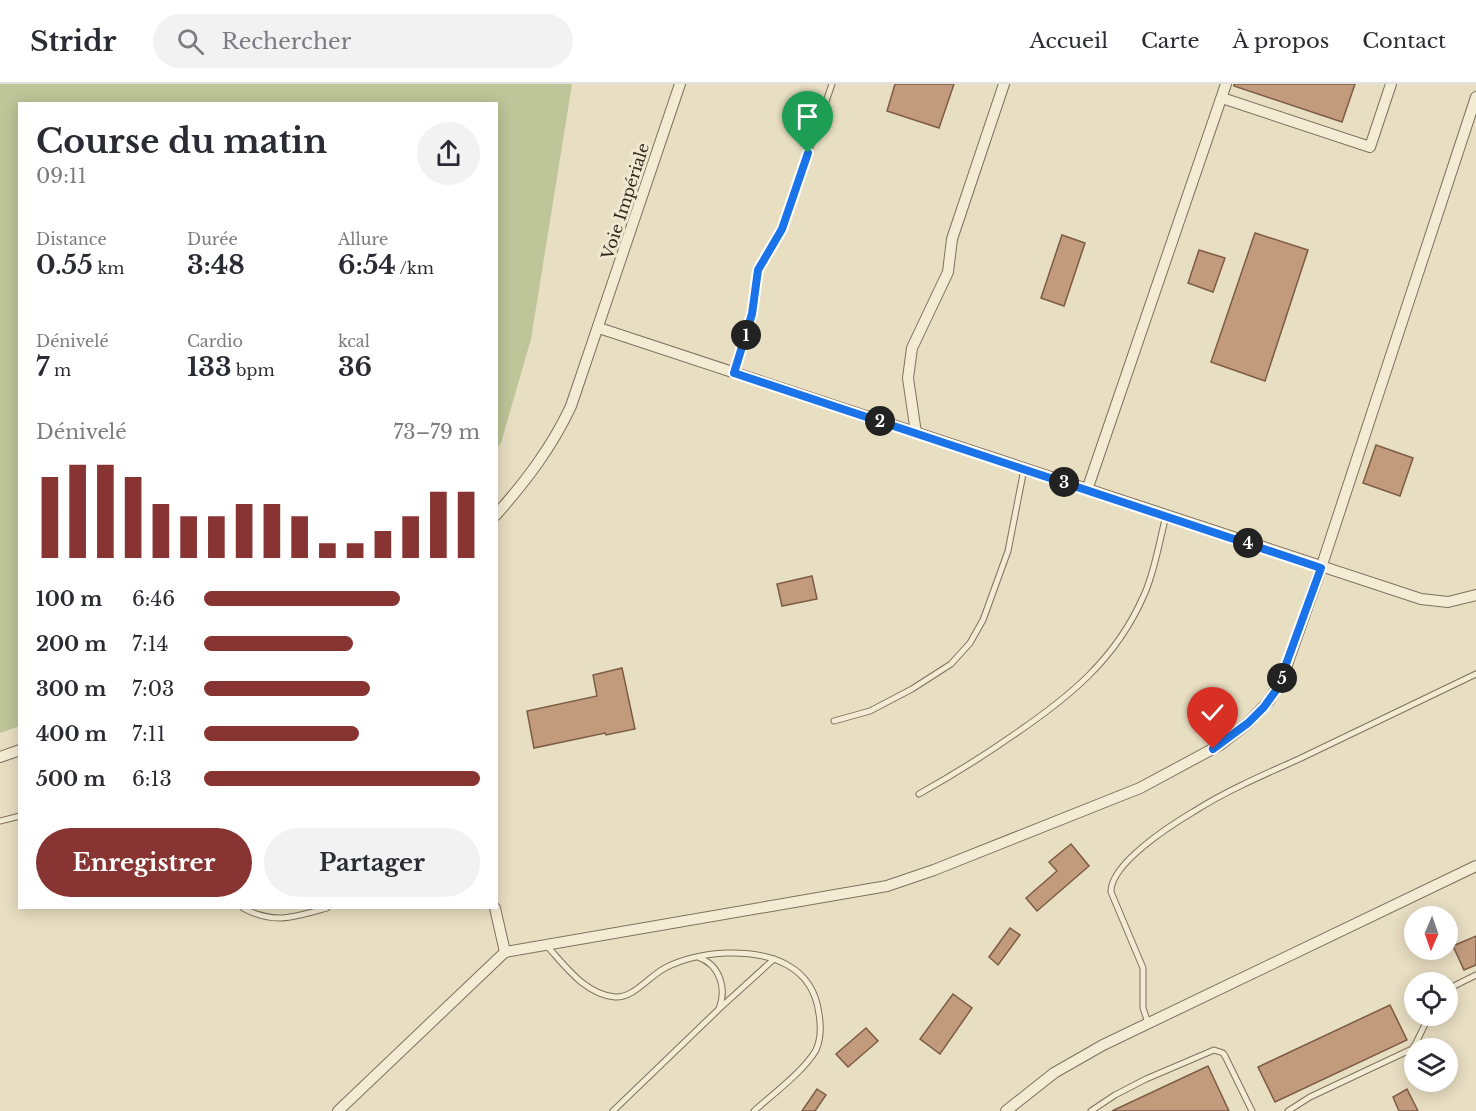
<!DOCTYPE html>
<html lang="fr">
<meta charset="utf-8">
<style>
:root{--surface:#fff;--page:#f2f2f3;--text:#2b2b33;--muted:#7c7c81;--line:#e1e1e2;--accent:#883433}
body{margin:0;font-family:"Libre Baskerville",serif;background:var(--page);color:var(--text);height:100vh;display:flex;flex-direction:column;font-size:22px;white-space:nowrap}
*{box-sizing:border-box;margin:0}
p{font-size:20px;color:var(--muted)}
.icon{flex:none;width:33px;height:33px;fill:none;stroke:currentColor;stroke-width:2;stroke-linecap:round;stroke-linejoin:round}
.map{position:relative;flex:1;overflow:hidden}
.panel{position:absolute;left:18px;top:18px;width:480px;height:807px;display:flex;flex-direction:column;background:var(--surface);border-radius:0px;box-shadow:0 3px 15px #0003}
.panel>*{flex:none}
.needle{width:39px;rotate:182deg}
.tools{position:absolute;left:1404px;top:822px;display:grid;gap:12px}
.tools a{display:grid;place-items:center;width:54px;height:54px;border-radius:50%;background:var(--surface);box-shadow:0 3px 15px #0003;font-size:30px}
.pin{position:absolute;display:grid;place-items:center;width:51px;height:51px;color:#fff;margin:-62px -26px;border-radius:50% 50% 50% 0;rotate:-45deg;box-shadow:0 0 6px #0007}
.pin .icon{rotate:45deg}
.km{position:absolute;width:30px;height:30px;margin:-15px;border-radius:50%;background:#222;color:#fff;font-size:16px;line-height:30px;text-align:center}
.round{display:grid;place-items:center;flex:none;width:63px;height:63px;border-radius:32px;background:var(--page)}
.overview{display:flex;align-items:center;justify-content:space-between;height:102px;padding:0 18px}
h1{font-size:33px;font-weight:700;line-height:45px}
.metrics{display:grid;grid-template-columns:repeat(3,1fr);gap:9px;height:102px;padding:6px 18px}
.metrics div{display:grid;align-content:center}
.metrics b{font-size:26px;font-weight:700}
.metrics small{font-size:16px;font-weight:400}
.metrics p{font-size:16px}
.chart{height:168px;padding:12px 18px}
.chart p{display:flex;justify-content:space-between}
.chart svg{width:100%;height:108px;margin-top:6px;stroke:var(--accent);stroke-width:6}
.button{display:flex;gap:12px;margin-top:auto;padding:12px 18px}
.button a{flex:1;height:69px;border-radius:36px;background:var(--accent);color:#fff;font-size:24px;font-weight:700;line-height:69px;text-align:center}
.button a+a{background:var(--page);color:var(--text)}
ul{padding:0 18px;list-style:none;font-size:20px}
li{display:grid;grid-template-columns:96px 72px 1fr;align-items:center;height:45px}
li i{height:15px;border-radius:8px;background:var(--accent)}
header{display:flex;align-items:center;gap:36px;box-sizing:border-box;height:84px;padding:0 30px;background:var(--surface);border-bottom:2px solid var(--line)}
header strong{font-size:28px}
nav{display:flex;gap:33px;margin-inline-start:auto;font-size:21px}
.search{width:420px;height:54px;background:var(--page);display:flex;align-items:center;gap:15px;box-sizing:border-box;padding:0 21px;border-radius:33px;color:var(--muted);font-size:22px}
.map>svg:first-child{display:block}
.green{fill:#bec598}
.building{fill:#c29b7c;stroke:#7c5c44;stroke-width:1.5}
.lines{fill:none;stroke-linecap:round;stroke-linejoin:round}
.service-casing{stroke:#80705c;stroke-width:7}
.minor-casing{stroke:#80705c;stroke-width:12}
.service{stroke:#f4ebd4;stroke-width:5}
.minor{stroke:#f4ebd4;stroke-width:10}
.route-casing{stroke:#fff;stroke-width:12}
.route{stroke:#1a73e8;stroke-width:8}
.labels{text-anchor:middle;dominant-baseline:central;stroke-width:6;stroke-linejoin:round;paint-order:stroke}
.street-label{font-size:16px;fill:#31281e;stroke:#f0e8d1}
</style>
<header>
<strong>Stridr</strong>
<div class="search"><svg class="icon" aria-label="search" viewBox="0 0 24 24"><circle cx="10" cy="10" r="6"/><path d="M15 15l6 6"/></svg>Rechercher</div>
<nav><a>Accueil</a><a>Carte</a><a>À propos</a><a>Contact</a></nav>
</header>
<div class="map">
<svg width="1476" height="1027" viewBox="0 0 1476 1027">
<rect width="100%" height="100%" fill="#e8dec2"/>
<path class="green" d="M0 0H572L531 255 501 359 497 364 496 20H20V642L0 649Z"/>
<g class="building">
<path d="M895 0H954L939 44 887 27Z"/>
<path d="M1234 0H1355L1342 38 1234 2Z"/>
<path d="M1255 149 1308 166 1265 297 1211 278Z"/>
<path d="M1062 151 1085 159 1064 222 1041 214Z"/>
<path d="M1199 166 1225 174 1213 208 1188 199Z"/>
<path d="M1376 361 1413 374 1400 412 1363 399Z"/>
<path d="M812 492 817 515 782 522 777 500Z"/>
<path d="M622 584 635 645 606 651 605 649 534 664 527 627 597 612 593 591Z"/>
<path d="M1071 760 1089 782 1037 827 1026 814 1057 787 1049 778Z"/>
<path d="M1010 844 1020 851 998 881 989 873Z"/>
<path d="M1476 852V881L1464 886 1453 862Z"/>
<path d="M953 910 972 924 940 970 920 955Z"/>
<path d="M1390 921 1407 956 1275 1018 1258 983Z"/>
<path d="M866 944 878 957 848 983 836 970Z"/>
<path d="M1208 982 1229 1027H1112Z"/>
<path d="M817 1005 826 1011 815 1027H802Z"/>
<path d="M1407 1005 1418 1027H1399L1393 1013Z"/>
</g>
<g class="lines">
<g class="service-casing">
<g id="service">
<path d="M734 289 752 230 757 185 784 139 832 0"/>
<path d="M834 637 870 627 912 605 951 580 970 559 983 536 1008 467 1024 385"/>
<path d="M919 710C951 692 982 673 1012 652 1068 614 1116 576 1144 511 1155 487 1159 458 1166 432"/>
<path d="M0 737 20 732"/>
<path d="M243 824C274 841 295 833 327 824"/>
<path d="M547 862C566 883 585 910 615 913 634 914 648 893 665 884 684 874 705 870 727 869 770 868 813 881 819 930 821 942 821 955 816 966 805 986 772 1011 754 1027"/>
<path d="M1448 905 1476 891"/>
<path d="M720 924 774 875"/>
<path d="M1148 939 1143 924V884L1111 808C1110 780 1171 741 1193 728 1226 707 1263 691 1299 675 1358 647 1417 618 1476 590"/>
<path d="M613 1027 719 925C727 904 720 881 698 873"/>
<path d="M1091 1027 1115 1011 1146 995 1214 966 1223 969 1225 972 1252 1027"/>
<path d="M1288 1027 1310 1013 1412 965 1416 959 1429 932"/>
</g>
</g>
<g class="minor-casing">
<g id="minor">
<path d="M1222 14 1370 63 1391 0"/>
<path d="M599 244 1421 515 1448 518 1476 511"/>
<path d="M916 349 908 294 912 264 948 188 952 155 1004 0"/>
<path d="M1087 406 1226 0"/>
<path d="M496 431C526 397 552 363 571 322L680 0"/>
<path d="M0 673 20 666"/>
<path d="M495 824 505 868 887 802 934 786 1140 704 1220 661 1248 639 1269 617 1282 595 1321 484 1476 13"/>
<path d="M338 1027 505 868"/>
<path d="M1006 1027 1054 989 1103 961 1476 782"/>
</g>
</g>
<use href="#service" class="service"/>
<use href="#minor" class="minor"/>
</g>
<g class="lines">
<g class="route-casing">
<path id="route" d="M808 69 782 145 758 186 752 230 734 289 1321 484 1277 605 1264 623 1248 639 1213 665"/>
</g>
<use href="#route" class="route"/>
</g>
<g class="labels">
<g class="street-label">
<text transform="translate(625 117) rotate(-72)">Voie Impériale</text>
</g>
</g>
</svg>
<div class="tools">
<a><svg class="needle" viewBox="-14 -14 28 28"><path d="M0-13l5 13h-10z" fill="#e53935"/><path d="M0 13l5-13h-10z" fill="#7c7c81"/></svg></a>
<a><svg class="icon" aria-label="locate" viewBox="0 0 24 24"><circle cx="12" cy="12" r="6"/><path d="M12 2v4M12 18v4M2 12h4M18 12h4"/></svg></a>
<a><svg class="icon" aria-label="layers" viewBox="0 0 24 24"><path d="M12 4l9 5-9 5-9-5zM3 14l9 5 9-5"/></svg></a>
</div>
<div class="pin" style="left:808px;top:69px;background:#1e9e55"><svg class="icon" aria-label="arrive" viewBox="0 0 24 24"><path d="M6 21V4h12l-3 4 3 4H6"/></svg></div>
<div class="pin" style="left:1213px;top:665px;background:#d93025"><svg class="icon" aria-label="check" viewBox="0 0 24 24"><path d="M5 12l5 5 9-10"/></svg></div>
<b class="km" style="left:746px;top:251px">1</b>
<b class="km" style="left:880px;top:337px">2</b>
<b class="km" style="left:1064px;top:398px">3</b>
<b class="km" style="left:1248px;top:459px">4</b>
<b class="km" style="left:1282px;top:594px">5</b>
<section class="panel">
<div class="overview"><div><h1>Course du matin</h1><p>09:11</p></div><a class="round"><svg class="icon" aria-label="share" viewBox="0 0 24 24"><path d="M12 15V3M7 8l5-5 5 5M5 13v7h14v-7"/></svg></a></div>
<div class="metrics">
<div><p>Distance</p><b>0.55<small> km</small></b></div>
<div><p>Durée</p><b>3:48</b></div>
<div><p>Allure</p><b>6:54<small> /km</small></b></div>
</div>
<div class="metrics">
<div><p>Dénivelé</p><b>7<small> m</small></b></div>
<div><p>Cardio</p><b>133<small> bpm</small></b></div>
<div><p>kcal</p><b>36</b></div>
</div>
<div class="chart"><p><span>Dénivelé</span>73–79 m</p>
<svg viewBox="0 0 160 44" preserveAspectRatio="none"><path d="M5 44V11M15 44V6M25 44V6M35 44V11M45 44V22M55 44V27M65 44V27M75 44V22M85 44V22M95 44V27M105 44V38M115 44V38M125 44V33M135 44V27M145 44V17M155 44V17"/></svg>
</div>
<ul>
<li><b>100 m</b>6:46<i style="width:71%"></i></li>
<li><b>200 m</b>7:14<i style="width:54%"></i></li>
<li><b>300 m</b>7:03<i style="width:60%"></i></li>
<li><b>400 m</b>7:11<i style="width:56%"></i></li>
<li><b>500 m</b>6:13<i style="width:100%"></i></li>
</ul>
<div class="button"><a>Enregistrer</a><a>Partager</a></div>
</section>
</div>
